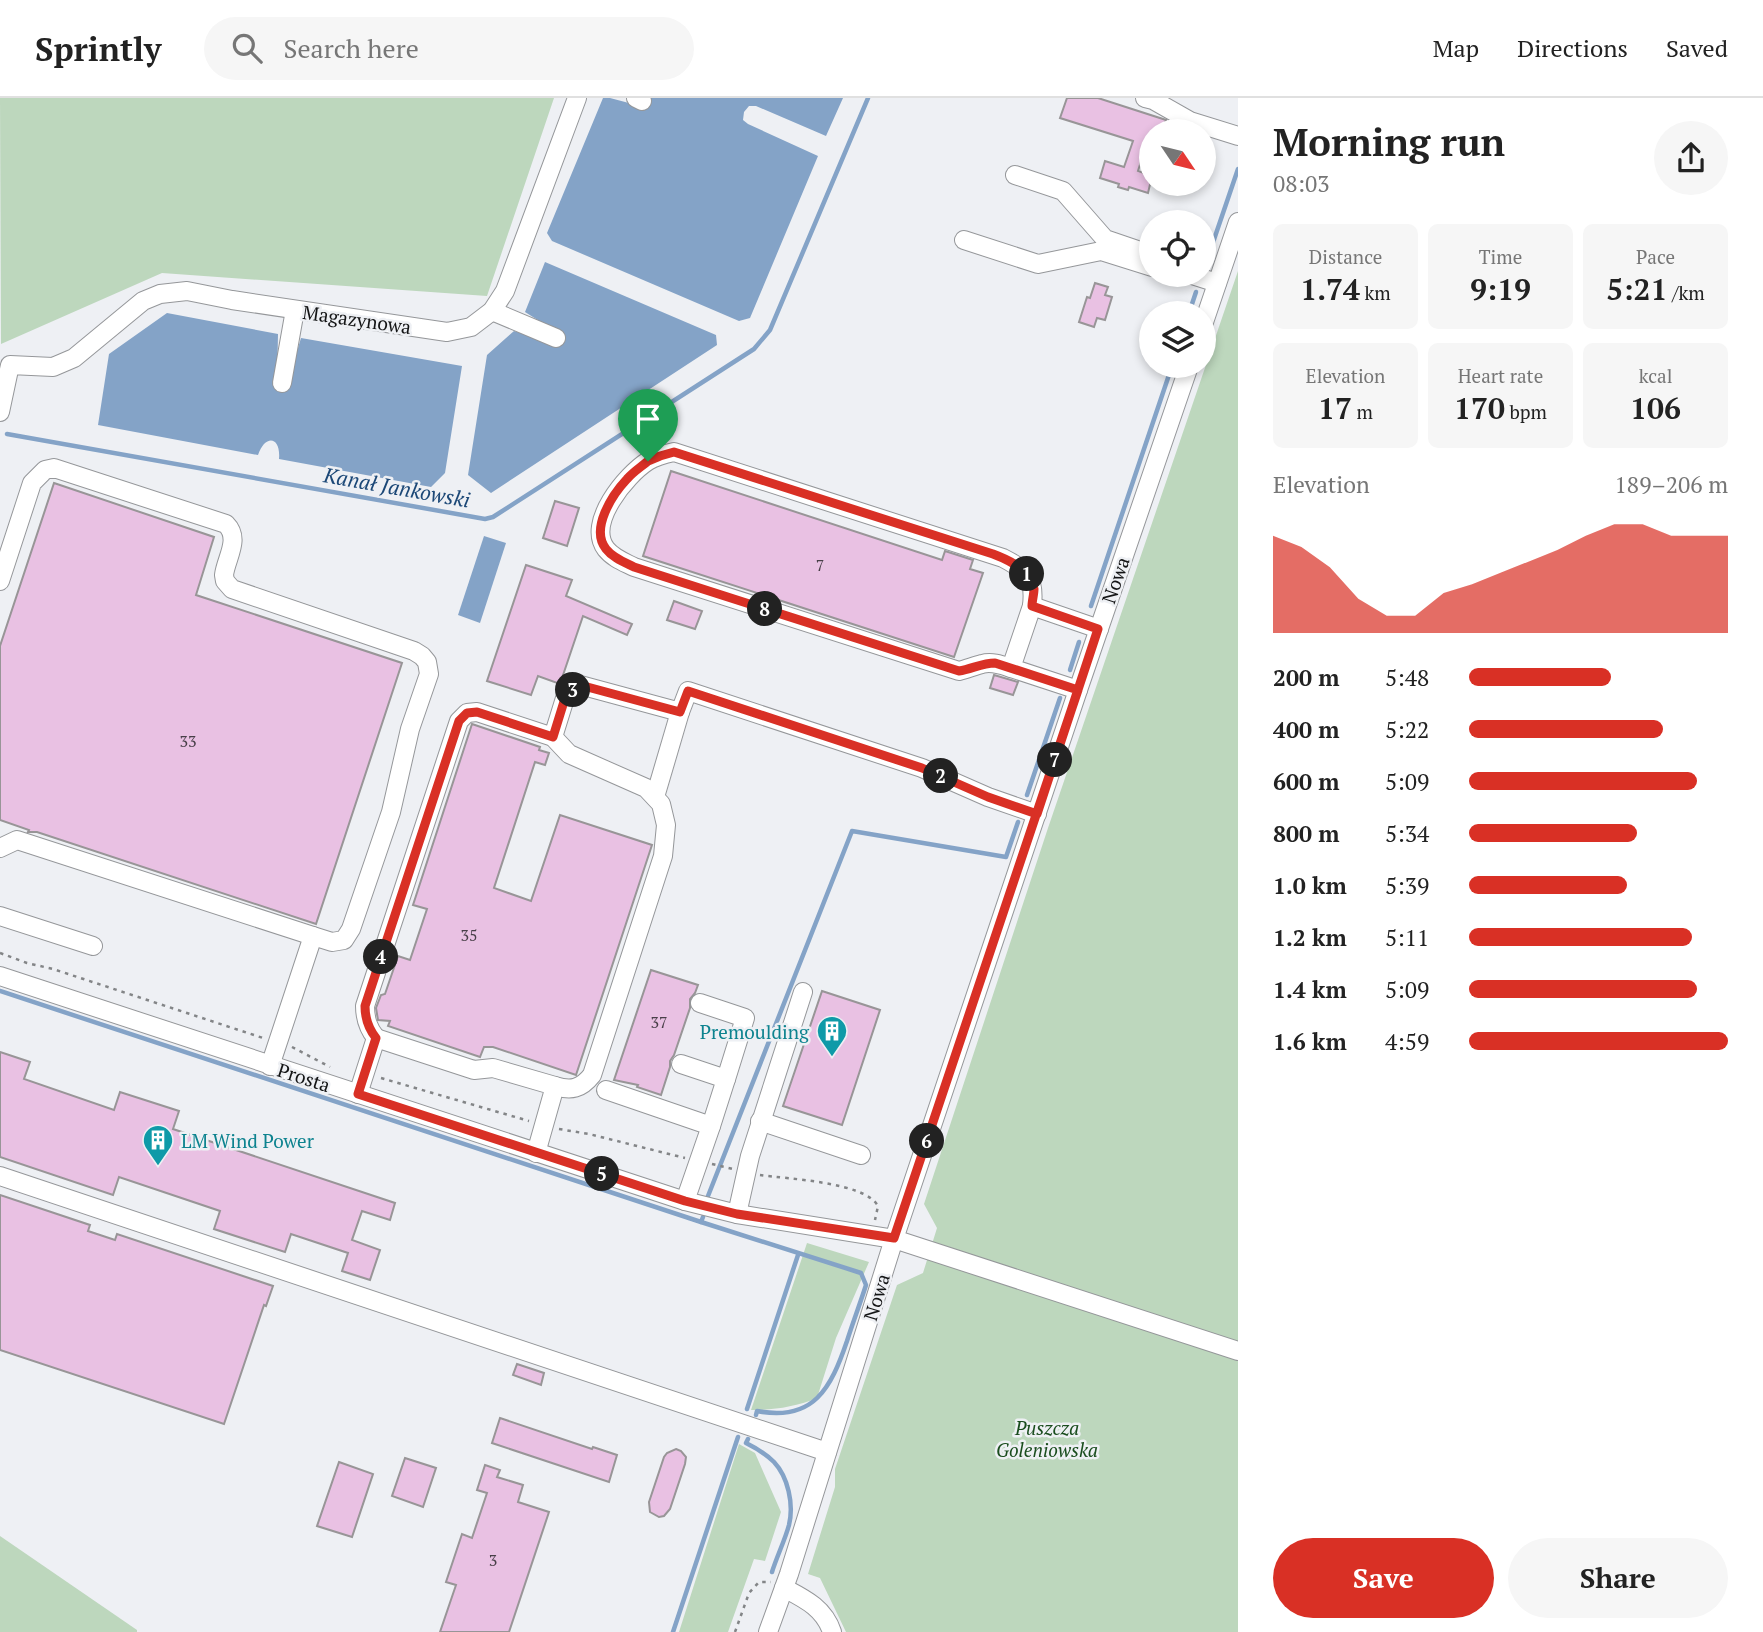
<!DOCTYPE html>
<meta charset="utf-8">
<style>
:root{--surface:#fff;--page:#f6f6f6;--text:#222;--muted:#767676;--line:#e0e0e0;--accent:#d93025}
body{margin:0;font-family:"PT Serif",serif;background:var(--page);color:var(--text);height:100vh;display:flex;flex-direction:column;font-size:26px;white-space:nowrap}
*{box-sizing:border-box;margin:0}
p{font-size:23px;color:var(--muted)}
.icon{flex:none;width:38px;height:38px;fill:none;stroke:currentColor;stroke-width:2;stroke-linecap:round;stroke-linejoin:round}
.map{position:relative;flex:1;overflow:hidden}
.panel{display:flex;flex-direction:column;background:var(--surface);width:525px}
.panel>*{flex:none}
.needle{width:46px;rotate:125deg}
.controls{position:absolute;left:1139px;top:21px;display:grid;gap:14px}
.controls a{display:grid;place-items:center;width:77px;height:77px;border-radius:50%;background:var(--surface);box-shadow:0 4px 10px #0003;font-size:35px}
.pin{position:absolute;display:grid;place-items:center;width:60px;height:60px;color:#fff;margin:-72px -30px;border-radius:50% 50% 50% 0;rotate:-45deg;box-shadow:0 0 7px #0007}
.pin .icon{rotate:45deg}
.km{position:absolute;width:35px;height:35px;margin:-18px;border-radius:50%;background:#222;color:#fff;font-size:19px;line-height:35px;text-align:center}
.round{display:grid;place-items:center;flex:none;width:74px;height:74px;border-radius:37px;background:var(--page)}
.summary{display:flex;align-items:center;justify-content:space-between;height:119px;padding:0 35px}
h1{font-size:38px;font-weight:800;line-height:52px}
.stats{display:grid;grid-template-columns:repeat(3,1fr);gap:10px;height:119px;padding:7px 35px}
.stats div{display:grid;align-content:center;border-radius:10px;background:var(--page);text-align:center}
.stats b{font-size:30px;font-weight:800}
.stats small{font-size:19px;font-weight:400}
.stats p{font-size:19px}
.chart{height:196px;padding:14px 35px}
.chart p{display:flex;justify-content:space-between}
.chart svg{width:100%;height:126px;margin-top:7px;fill:var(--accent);opacity:.7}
.cta{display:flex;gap:14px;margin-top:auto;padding:14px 35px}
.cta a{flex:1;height:80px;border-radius:42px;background:var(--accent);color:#fff;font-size:28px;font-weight:800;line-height:80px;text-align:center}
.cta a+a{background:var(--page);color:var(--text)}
ul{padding:0 35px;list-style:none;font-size:23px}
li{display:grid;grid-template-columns:112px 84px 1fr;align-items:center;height:52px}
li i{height:18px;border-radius:9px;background:var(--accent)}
header{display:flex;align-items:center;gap:42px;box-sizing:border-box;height:98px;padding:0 35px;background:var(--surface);border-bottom:2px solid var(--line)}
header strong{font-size:33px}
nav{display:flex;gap:38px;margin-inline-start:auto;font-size:24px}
.search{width:490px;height:63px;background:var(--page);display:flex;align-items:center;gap:18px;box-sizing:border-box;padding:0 24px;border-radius:38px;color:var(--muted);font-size:26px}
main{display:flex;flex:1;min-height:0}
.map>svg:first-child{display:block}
.green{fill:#bdd7bd}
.water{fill:#84a3c7}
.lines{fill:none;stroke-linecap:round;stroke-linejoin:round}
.stream{stroke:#84a3c7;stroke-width:4.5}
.building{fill:#e9c1e3;stroke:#989597;stroke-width:2}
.minor-casing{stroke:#95979a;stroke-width:20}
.path{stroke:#838587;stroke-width:2.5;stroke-dasharray:3.5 5;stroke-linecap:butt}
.minor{stroke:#fff;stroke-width:18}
.route-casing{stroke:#fff;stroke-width:14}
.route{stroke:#d93025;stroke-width:9}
.labels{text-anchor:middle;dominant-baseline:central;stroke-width:5;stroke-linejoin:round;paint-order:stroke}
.number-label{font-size:16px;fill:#483f48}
.street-label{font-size:19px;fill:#131415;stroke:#eef0f4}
.culture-label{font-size:19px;fill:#0d838f;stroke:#eef0f4;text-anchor:end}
.park-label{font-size:19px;font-style:italic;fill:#1a4d1e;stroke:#eef0f4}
.water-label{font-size:21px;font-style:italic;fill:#1c4877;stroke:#eef0f4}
</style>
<header>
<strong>Sprintly</strong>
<div class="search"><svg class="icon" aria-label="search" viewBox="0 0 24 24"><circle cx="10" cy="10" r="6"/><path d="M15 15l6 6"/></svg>Search here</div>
<nav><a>Map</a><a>Directions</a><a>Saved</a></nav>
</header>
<main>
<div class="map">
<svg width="1238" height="1534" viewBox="0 0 1238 1534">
<rect width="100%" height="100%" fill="#eef0f4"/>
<g class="green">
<path d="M0 0H554L487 198 162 175 1 246Z"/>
<path d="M1238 173V1534H846L820 1480 808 1476 835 1389V1371L897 1187 923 1175 937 1130 924 1106 1048 730Z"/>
<path d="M807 1145 869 1164 836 1240 817 1300C795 1309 774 1312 751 1312Z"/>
<path d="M739 1346 755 1355 781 1414 765 1463 754 1461 728 1534H679Z"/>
<path d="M0 1438 137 1532V1534H0Z"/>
</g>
<g class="water">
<path d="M603 0H610L644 9 648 0H843L826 38 756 8H749L744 14 743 22 748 26 818 58 750 220 739 223 552 143 547 135Z"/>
<path d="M545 164 716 237 717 247 491 395 468 377 487 257 514 233 556 245 560 236 525 214Z"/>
<path d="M167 215 278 236 277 286 287 287 301 240 462 268 445 375 431 389 279 361C281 338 265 336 258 357L98 327 109 256Z"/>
<path d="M484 438 506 445 480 525 458 517Z"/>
</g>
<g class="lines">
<g class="stream">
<path d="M1206 165 1238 71"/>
<path d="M1189 215 1196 194"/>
<path d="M7 336 485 421 493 419 754 251 770 232 868 0"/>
<path d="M1091 508 1172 268"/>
<path d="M1070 572 1079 544"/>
<path d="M1027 697 1060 600"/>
<path d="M0 893 701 1124"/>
<path d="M708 1098 852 733 1006 759 1018 724"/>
<path d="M703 1119 701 1124 861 1175 866 1187C860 1206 853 1224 847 1243 831 1290 814 1324 757 1313L756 1317"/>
<path d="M747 1311 798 1157"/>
<path d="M748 1341 746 1345C756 1350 766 1356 774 1364 788 1379 794 1406 789 1427 785 1442 777 1458 772 1474"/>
<path d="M673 1534 738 1339"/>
</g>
</g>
<g class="building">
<path d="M1067 0H1098L1166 22 1162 33H1152V49L1146 48 1138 73 1152 78 1148 95 1129 89 1128 92 1118 89 1119 86 1100 80 1105 63 1124 69 1133 43 1060 20Z"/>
<path d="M1095 185 1108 189 1105 197 1112 199 1105 222 1097 220 1094 229 1079 224 1087 199 1090 200Z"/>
<path d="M671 373 942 462 945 453 973 462 970 471 983 475 954 559 643 458Z"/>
<path d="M54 385 214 439 196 497 402 565 316 826 37 734H28L29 732 0 722V548Z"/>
<path d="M555 403 579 410 567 448 543 440Z"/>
<path d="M526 467 572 482 566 498 632 526 627 537 583 518 560 586 538 578 531 597 487 583Z"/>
<path d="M674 503 702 513 695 531 667 522Z"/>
<path d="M994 577 1018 584 1013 597 990 590Z"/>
<path d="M472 626 540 649 539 652 549 655 545 667 535 664 494 790 531 803 560 717 652 747 576 977 493 949H484L480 959 388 928 390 923 378 922 376 910 381 897 385 896 398 858 410 862 427 811 413 807Z"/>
<path d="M651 872 698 887 695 895 690 901V910L674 957 670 963V969L661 997 637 989 638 987 614 982Z"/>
<path d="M822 893 880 912 842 1027 783 1008Z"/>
<path d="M0 954 30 964 24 981 114 1012 120 994 179 1013 173 1031 395 1105 390 1122 362 1113 352 1142 380 1152 370 1182 342 1173 348 1155 291 1136 285 1154 214 1131 220 1113 119 1079 113 1097 0 1059Z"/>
<path d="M0 1097 90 1127 88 1133 115 1142 117 1136 273 1188 266 1208 264 1207 224 1326 0 1252Z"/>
<path d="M517 1266 544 1275 541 1287 513 1277Z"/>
<path d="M500 1320 592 1351 593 1349 617 1357 609 1384 492 1345Z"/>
<path d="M676 1351 681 1353 686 1359 685 1366 670 1411 664 1418 659 1419 650 1414 649 1404 664 1359 667 1355Z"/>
<path d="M405 1360 436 1370 423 1409 392 1398Z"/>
<path d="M339 1364 373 1376 352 1439 317 1428Z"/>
<path d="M485 1367 500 1372 497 1379 523 1387 518 1404 549 1414 509 1534H440L456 1487 446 1484 462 1436 472 1440 487 1395 477 1392Z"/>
</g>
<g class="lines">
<g class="minor-casing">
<g id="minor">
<path d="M636 0 642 3"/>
<path d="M1145 0 1153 2 1190 23 1238 38"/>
<path d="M1015 77 1063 93 1105 141 1152 157"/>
<path d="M964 142 1038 166 1101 153 1152 169"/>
<path d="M1192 177 1217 185"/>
<path d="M492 213 556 240"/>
<path d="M1204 224 1238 124"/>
<path d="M282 285 295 212"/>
<path d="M0 314 10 267 53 269 74 260 143 203 160 196 187 193 232 202 447 234 471 229 492 213 505 193 577 0"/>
<path d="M0 483 32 385 45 372 54 370 226 426C241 441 226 460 224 477L225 483 232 491 414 553 422 558 427 564 429 576 410 631 391 714 351 831 344 842 332 844 313 838"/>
<path d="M1011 570C1002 567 992 563 982 566 974 568 967 571 959 573L634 469C624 464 613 460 606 451 586 425 626 377 648 363 656 358 665 356 674 354L1003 460C1028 473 1035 480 1032 508"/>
<path d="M1078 592 1011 570 1032 508 1099 531"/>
<path d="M553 639 566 597 580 587 680 614 688 593 922 670 988 699 1037 716"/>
<path d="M655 699 680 614"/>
<path d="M0 750 17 742 313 838 270 968"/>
<path d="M0 818 93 848"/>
<path d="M0 878 685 1103 737 1116 894 1141 1238 1253"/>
<path d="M700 905 745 920 726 981"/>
<path d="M376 940C368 930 365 921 365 908L459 623 467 615 477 614 553 639 569 656 646 690 661 706 666 727 663 758 592 977C581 991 571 993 555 988"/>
<path d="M681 966 726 981 711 1028"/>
<path d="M606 992 711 1028 685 1103"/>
<path d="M358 996 376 940 474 972 493 970 555 988 536 1055"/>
<path d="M760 1023 861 1057"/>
<path d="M0 1078 827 1354"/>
<path d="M737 1116 750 1058 803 894"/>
<path d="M784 1490C805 1501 824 1510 832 1534"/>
<path d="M768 1534 789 1476 894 1141 1078 592 1189 268"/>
</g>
</g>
<g class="path">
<path d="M1204 250 1207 240"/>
<path d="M0 855 27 865 53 871 263 940"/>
<path d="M292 949 330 969"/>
<path d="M381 980 529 1023"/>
<path d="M559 1031 589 1036 685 1060"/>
<path d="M712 1066 733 1071"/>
<path d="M760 1077C788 1081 865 1084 878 1108L875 1122"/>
<path d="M735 1534 749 1495 759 1484H771"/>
</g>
<use href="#minor" class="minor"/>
</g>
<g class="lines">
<g class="route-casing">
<path id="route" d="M648 363 660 358 674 354 993 456C1009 462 1031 472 1034 491 1034 496 1032 503 1032 508L1098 531 1037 716 988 699 922 670 688 593 680 614 580 587 566 597 553 639 477 614 467 615 459 623 365 908C365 921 368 930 376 940L358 996 685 1103 737 1116 894 1140C956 958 1017 775 1078 592L995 565C982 565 972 571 959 573L634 469C624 464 613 460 606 451 590 431 612 397 627 381 633 374 641 369 648 363"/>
</g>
<use href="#route" class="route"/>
</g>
<defs>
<g id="building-pin" transform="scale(1.575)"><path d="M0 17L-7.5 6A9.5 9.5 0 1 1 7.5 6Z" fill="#0f9aa8" stroke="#eef0f4"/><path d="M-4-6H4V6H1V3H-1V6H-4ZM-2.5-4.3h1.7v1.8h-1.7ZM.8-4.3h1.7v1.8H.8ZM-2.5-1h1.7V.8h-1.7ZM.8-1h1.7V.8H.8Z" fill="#fff"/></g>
</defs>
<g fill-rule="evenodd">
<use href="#building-pin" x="832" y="933"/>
<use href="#building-pin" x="158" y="1042"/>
</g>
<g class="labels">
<g class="number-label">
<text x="820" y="467">7</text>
<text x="188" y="643">33</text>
<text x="469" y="837">35</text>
<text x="659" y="924">37</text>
<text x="493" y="1462">3</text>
</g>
<g class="street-label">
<text transform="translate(357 221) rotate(8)">Magazynowa</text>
<text transform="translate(1115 482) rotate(-71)">Nowa</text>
<text transform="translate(304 979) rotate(18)">Prosta</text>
<text transform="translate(876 1199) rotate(-73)">Nowa</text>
</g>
<g class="culture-label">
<text x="809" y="933">Premoulding</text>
<text x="181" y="1042" text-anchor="start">LM Wind Power</text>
</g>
<g class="park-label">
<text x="1047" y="1329">Puszcza<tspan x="1047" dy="22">Goleniowska</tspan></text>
</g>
<g class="water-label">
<text transform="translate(397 389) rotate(10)">Kanał Jankowski</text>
</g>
</g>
</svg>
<div class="controls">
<a><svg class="needle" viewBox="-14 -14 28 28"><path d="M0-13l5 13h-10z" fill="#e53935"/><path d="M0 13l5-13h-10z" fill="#767676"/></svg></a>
<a><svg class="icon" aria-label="locate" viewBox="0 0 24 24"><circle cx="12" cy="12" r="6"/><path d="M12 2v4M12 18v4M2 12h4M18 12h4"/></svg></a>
<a><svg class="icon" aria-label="layers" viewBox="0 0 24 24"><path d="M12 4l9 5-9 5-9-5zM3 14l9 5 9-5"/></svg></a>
</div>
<div class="pin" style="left:648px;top:363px;background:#1e9e55"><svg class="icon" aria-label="arrive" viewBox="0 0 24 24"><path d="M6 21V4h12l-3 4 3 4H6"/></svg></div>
<b class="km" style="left:1027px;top:476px">1</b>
<b class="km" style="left:941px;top:678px">2</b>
<b class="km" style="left:573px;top:592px">3</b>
<b class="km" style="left:381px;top:859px">4</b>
<b class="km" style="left:602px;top:1076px">5</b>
<b class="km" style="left:927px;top:1043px">6</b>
<b class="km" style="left:1055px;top:662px">7</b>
<b class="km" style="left:765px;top:511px">8</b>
</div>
<section class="panel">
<div class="summary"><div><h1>Morning run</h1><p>08:03</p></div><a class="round"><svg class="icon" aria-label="share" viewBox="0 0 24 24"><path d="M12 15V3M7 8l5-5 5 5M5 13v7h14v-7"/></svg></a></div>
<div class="stats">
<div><p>Distance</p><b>1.74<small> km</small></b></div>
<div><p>Time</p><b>9:19</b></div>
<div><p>Pace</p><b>5:21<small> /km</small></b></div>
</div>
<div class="stats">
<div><p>Elevation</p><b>17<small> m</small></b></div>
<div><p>Heart rate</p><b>170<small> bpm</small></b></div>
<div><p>kcal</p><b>106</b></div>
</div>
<div class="chart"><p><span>Elevation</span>189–206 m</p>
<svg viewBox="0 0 160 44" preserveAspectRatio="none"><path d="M0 44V10L10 14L20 21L30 32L40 38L50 38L60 30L70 27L80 23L90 19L100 15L110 10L120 6L130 6L140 10L150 10L160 10V44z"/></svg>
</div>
<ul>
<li><b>200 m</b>5:48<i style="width:55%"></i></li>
<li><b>400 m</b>5:22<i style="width:75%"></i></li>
<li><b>600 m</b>5:09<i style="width:88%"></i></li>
<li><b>800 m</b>5:34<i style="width:65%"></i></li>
<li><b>1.0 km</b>5:39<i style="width:61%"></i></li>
<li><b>1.2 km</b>5:11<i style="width:86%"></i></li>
<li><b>1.4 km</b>5:09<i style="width:88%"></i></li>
<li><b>1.6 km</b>4:59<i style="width:100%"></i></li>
</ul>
<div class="cta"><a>Save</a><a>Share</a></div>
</section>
</main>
